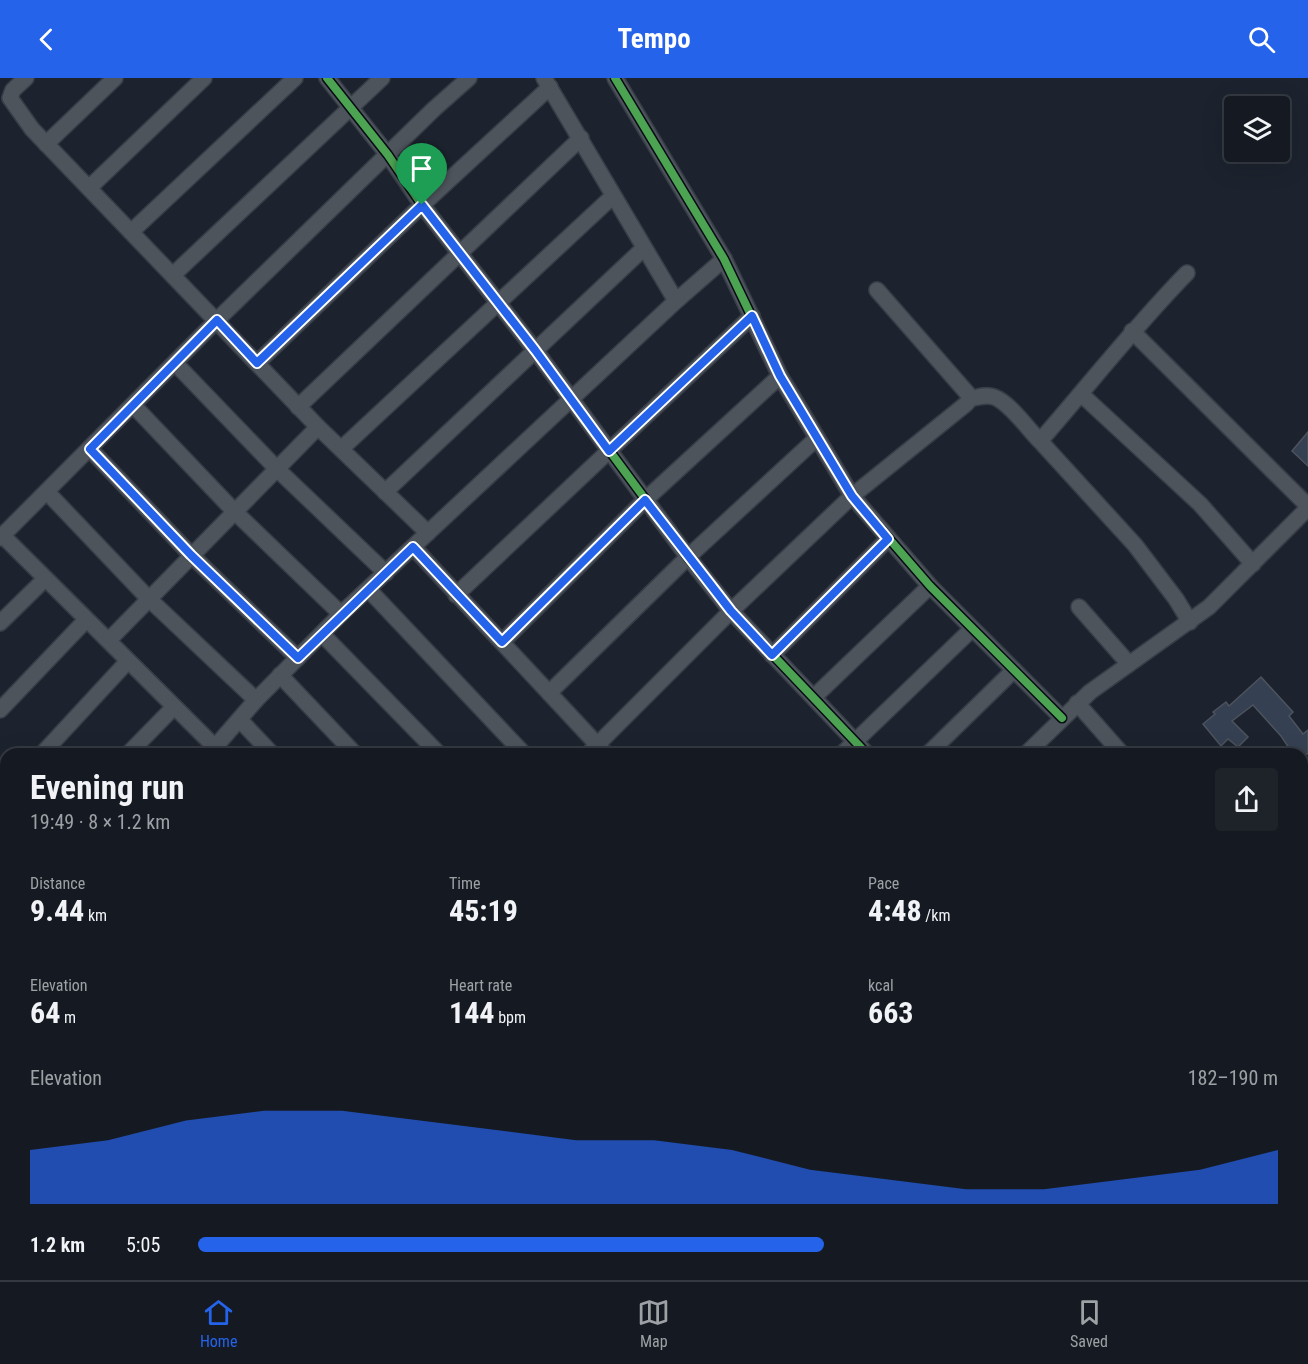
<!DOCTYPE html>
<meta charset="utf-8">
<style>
:root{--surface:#151a22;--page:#1e232a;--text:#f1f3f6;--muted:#9da1a5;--line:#343840;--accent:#2563eb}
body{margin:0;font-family:"Roboto Condensed",sans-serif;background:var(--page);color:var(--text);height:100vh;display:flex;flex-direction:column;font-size:22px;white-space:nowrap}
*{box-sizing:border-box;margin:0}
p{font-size:20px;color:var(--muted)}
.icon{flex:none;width:33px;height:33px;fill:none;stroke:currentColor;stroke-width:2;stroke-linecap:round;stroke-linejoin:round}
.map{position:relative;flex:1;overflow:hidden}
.drawer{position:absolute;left:0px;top:670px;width:1308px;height:532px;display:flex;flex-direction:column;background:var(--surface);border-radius:18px 18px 0 0;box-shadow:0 6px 24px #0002,0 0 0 2px var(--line)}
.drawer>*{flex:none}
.buttons{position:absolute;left:1224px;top:18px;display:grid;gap:12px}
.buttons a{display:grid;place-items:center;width:66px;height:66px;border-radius:6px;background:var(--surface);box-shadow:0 6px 24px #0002,0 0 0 2px var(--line);font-size:30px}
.pin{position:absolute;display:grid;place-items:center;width:51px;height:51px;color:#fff;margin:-62px -26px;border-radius:50% 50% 50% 0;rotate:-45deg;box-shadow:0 0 6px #0007}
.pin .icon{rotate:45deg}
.round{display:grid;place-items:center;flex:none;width:63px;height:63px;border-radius:6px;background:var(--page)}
.headline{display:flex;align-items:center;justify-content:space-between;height:102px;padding:0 30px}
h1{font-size:33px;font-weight:700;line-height:45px}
.metrics{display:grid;grid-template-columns:repeat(3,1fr);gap:9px;height:102px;padding:6px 30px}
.metrics div{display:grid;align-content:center}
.metrics b{font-size:30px;font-weight:700}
.metrics small{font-size:16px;font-weight:400}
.metrics p{font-size:16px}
.chart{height:168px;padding:12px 30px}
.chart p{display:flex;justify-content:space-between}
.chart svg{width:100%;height:108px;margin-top:6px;fill:var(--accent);opacity:.7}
ul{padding:0 30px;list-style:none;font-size:20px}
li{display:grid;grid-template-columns:96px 72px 1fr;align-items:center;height:45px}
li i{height:15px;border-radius:8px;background:var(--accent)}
header{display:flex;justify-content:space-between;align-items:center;height:78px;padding:0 30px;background:var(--accent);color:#fff;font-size:27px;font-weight:700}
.tabs{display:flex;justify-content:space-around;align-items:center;height:84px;border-top:2px solid var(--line);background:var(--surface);font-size:16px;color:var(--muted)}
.tabs a{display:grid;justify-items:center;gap:3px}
.tabs .on{color:var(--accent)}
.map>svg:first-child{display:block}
.building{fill:#354152;stroke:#4d535d;stroke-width:1.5}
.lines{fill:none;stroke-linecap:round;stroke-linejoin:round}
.minor-casing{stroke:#383d47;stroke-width:18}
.minor{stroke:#4e545c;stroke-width:15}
.cycleway-casing{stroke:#060b14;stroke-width:11}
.cycleway{stroke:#4ca352;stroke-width:8}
.route-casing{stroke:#fff;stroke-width:12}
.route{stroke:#2563eb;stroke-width:8}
</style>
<header><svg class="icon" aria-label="back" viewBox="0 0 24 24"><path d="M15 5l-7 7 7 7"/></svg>Tempo<svg class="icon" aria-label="search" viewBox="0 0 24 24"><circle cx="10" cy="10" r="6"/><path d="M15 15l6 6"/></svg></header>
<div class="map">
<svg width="1308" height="1202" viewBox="0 0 1308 1202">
<rect width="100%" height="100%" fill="#1c232e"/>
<g class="building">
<path d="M1308 354V388L1292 373Z"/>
<path d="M1261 599 1293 634 1289 638 1303 656 1308 652V676H1293L1281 658 1253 627 1232 643 1248 659 1238 669 1228 661 1221 668 1203 646 1215 636 1213 634 1226 624 1229 628Z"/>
</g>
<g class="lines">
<g class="minor-casing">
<g id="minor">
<path d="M26 0 13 12 10 20 32 51 318 349 428 455"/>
<path d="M327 0 388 77 422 127 535 272 688 479 731 533 867 676"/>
<path d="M544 0 676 223"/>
<path d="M615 0 724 181 780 298 852 418 930 508 1062 640"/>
<path d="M46 66 115 0"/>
<path d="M89 110 204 0"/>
<path d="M131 154 295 0"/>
<path d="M1187 195C1135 248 1089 307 1040 363L1135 467 1176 521 1190 544"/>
<path d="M174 196 382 0"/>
<path d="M1132 253 1308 428"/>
<path d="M175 285 277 391 386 495"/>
<path d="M257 285 422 127 550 9"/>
<path d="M1081 316 1200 426 1253 486"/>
<path d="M970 321C978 319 986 316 994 319 1009 324 1028 351 1040 363"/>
<path d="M133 327 234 433 341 536"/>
<path d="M298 329 581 60"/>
<path d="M90 371 191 477 298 580"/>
<path d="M341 371 613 118"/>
<path d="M47 414 149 521 256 622"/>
<path d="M385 414 644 170"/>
<path d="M3 458 216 670"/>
<path d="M0 460 217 242 434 31 469 0"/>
<path d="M413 469 606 676"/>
<path d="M369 512 524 676"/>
<path d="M456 517 752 238"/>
<path d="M1079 529 1129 586"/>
<path d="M0 545 45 501"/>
<path d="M322 556 439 676"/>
<path d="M109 562 318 349"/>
<path d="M502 564 645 422 780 298"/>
<path d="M772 577 888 461"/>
<path d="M280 597 355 676"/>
<path d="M549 615 688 479 817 360"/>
<path d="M814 619 930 508"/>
<path d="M1077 625 1122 676"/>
<path d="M0 632 86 542"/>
<path d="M240 642 272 676"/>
<path d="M42 676 128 583"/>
<path d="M128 676 174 629"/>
<path d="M209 676 256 622 341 536 676 223 724 181"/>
<path d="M588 676 731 533 852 418 966 326 970 321 968 316 877 212"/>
<path d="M842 676 972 551"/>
<path d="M928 676 1014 592"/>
<path d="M1026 676 1090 614 1209 529 1308 430"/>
<path d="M0 706 6 710"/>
<path d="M1302 766 1308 760"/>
<path d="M0 1111 6 1105"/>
<path d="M0 1163 6 1158"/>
<path d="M582 1197 593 1201 607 1197"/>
<path d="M27 1202 32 1197"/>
</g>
</g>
<use href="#minor" class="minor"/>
<g class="cycleway-casing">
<g id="cycleway">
<path d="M327 0 388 77 422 127 535 272 688 479 731 533 867 676"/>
<path d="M615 0 724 181 780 298 852 418 930 508 1062 640"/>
</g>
</g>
<use href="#cycleway" class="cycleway"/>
</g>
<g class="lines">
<g class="route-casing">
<path id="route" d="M422 127 535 272 609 373 752 238 780 298 852 418 888 461 772 577 731 533 645 422 502 564 413 469 298 580 191 477 90 371 217 242 257 285Z"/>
</g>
<use href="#route" class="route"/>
</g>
</svg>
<div class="buttons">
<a><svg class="icon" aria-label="layers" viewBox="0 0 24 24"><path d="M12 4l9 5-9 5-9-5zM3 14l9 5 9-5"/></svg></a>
</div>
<div class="pin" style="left:422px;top:127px;background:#1e9e55"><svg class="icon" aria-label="arrive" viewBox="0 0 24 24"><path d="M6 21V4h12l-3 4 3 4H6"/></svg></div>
<section class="drawer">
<div class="headline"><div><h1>Evening run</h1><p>19:49 · 8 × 1.2 km</p></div><a class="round"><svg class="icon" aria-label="share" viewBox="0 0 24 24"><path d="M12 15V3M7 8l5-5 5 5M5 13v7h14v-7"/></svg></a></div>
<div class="metrics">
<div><p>Distance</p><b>9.44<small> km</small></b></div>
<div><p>Time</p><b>45:19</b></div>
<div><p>Pace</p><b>4:48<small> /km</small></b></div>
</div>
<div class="metrics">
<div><p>Elevation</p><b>64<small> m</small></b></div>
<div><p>Heart rate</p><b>144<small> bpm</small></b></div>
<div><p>kcal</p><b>663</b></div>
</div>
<div class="chart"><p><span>Elevation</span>182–190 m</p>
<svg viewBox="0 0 160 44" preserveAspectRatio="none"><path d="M0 44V22L10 18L20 10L30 6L40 6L50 10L60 14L70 18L80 18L90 22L100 30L110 34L120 38L130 38L140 34L150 30L160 22V44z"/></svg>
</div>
<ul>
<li><b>1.2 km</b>5:05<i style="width:58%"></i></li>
</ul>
</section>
</div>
<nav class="tabs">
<a class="on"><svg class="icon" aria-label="home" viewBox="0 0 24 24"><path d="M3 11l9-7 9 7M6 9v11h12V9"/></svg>Home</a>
<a><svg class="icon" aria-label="map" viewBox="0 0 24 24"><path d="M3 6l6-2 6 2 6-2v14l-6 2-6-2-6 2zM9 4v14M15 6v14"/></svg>Map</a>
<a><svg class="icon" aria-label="saved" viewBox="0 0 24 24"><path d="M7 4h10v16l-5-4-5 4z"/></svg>Saved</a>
</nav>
